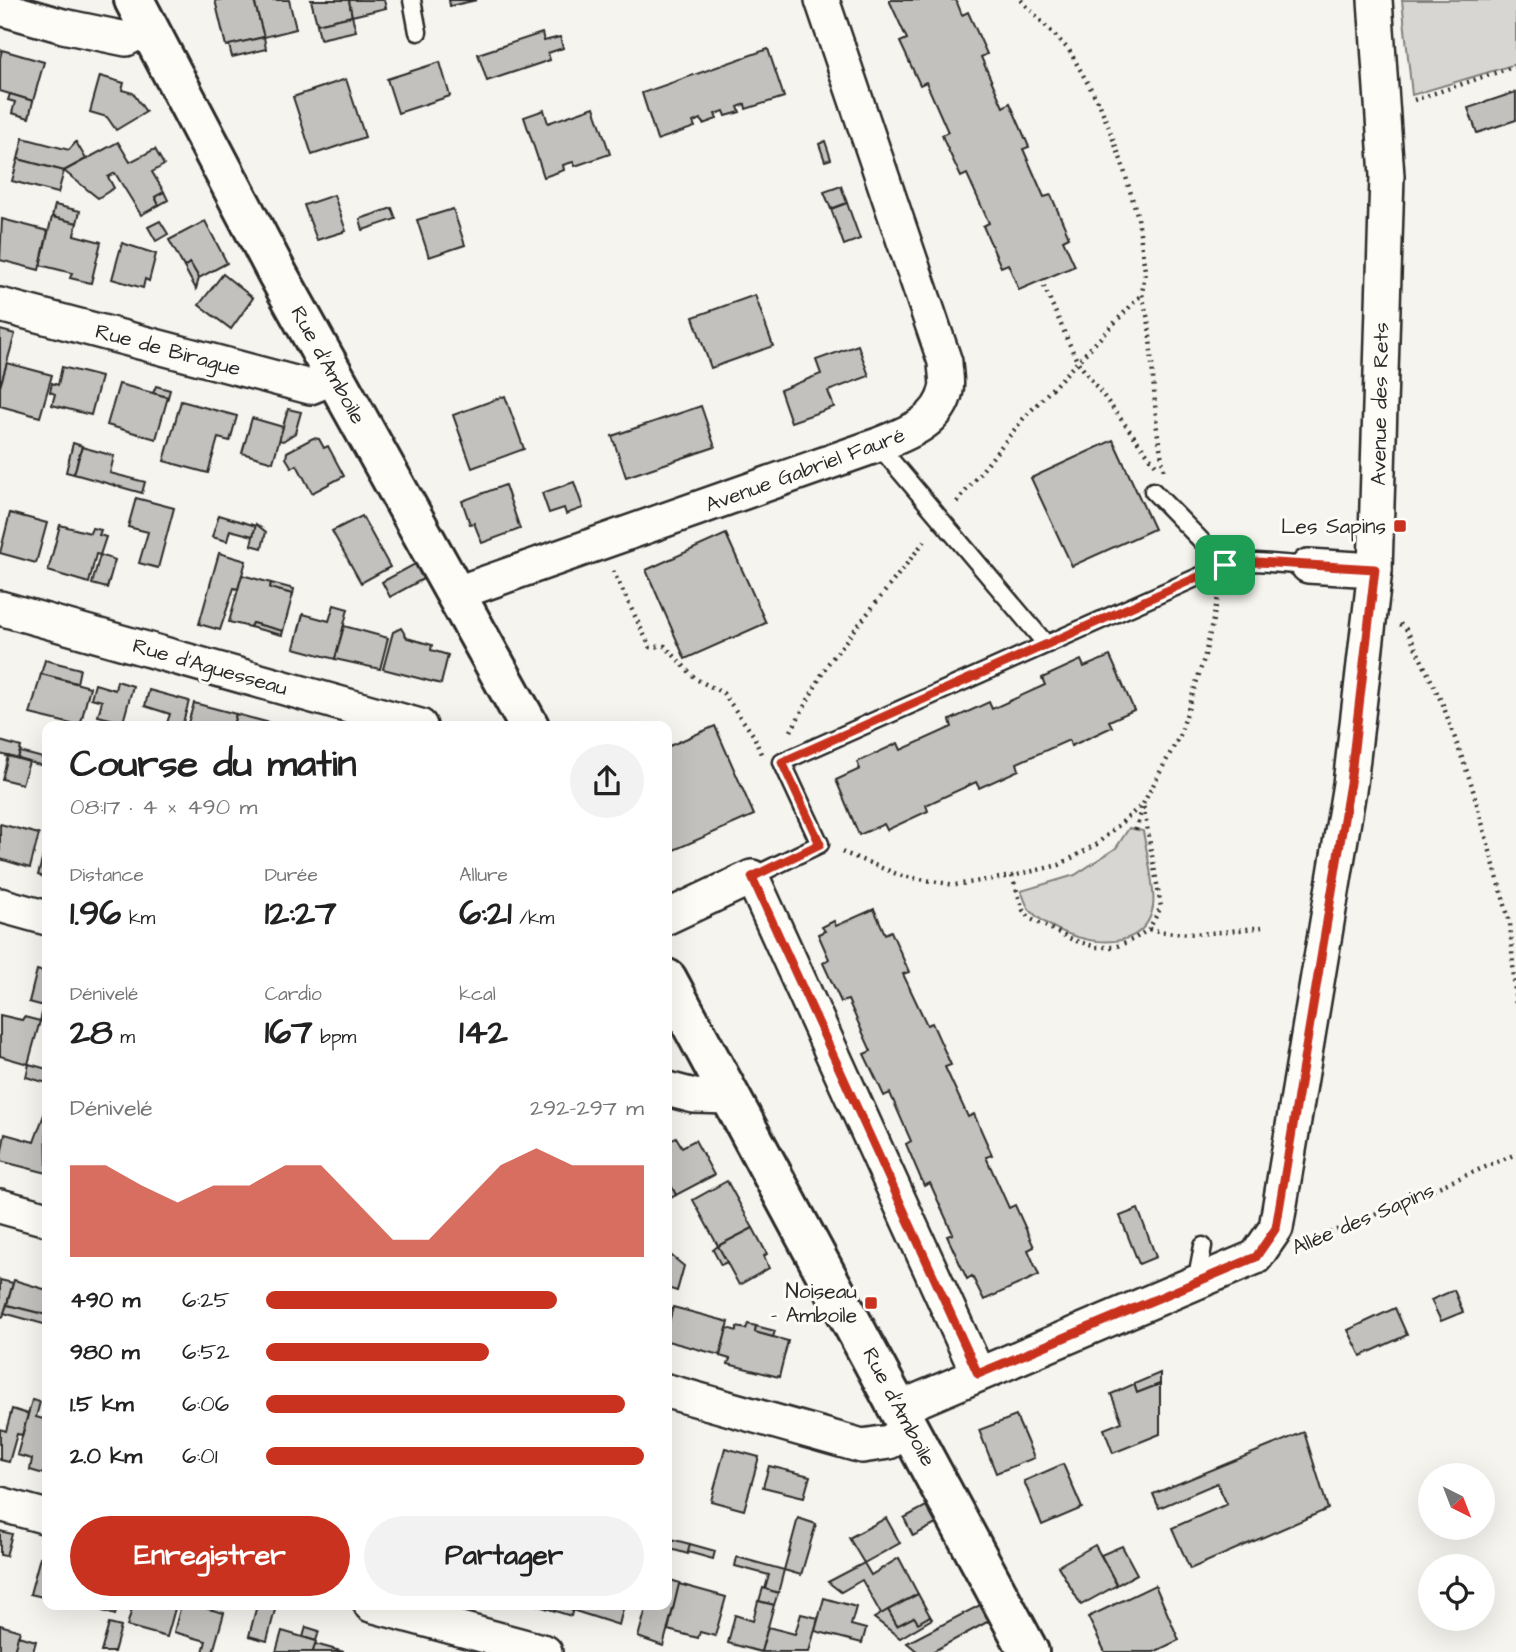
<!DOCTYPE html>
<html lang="fr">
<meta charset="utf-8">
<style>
:root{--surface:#fff;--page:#f2f2f2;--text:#222;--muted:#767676;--accent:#c8321e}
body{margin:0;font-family:"Architects Daughter",sans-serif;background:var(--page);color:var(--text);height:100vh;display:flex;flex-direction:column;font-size:26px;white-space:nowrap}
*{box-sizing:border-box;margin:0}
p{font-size:23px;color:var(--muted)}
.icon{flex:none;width:38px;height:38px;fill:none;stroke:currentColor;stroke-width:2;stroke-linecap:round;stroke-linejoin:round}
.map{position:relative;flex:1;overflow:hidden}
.drawer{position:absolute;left:42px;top:721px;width:630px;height:889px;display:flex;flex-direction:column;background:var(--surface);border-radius:14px;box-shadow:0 7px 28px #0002}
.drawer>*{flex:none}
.needle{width:46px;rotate:138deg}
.fabs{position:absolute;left:1418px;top:1463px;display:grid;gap:14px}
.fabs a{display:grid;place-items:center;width:77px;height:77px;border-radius:50%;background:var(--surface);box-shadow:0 7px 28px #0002;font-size:35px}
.pin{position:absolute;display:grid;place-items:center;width:60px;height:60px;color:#fff;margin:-30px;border-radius:14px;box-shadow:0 4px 10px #0006}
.round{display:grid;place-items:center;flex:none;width:74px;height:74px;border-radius:37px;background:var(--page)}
.overview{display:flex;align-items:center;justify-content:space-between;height:119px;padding:0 28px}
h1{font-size:38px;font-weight:800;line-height:52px}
.stats{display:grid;grid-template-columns:repeat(3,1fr);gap:10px;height:119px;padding:7px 28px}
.stats div{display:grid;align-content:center}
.stats b{font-size:35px;font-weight:800}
.stats small{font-size:19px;font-weight:400}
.stats p{font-size:19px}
.chart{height:196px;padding:14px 28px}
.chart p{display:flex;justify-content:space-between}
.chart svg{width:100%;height:126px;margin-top:7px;fill:var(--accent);opacity:.7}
.primary-button{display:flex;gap:14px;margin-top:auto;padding:14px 28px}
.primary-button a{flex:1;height:80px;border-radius:42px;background:var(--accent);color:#fff;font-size:28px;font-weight:800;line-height:80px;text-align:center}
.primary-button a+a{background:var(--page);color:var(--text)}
ul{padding:0 28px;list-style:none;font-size:23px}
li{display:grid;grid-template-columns:112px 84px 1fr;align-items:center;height:52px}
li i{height:18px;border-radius:9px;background:var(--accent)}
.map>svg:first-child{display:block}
.green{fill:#d7d6d2;stroke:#81807e;stroke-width:2}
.building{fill:#c2c1be;stroke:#2b2b2b;stroke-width:2}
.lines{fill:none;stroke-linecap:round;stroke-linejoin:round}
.lane-casing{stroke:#2b2b2b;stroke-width:21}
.street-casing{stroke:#2b2b2b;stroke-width:38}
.secondary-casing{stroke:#2b2b2b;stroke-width:44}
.path{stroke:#2b2b2b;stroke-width:4.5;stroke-dasharray:2 5;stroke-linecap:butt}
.lane{stroke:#fdfcf7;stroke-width:16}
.street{stroke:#fdfcf7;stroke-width:33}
.secondary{stroke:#fdfcf7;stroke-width:38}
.route-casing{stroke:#fff;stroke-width:14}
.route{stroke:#c8321e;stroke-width:9}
.poi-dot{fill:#c8321e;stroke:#fdfcf7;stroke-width:2.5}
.labels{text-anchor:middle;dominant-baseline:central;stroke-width:6;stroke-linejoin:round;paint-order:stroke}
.street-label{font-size:21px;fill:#2b2b2b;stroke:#fdfcf7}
.poi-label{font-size:21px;fill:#2b2b2b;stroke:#fdfcf7;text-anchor:end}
</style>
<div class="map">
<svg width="1516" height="1652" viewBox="0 0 1516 1652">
<rect width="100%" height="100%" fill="#f5f4ef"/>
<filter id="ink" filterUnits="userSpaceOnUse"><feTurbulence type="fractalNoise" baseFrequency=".0143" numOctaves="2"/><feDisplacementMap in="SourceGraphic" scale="14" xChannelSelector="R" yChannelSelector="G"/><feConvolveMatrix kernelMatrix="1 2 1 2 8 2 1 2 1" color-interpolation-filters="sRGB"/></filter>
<g filter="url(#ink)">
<g class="green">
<path d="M1402 0H1516V64L1412 95Z"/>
<path d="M1129 828 1143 831C1146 849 1156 891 1153 907 1142 964 1057 940 1030 910 1026 906 1024 897 1021 891L1075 875 1116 848Z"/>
</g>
<g class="building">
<path d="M215 0H254L264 37 226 46Z"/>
<path d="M254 0H289L296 29 264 37Z"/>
<path d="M311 0H349L352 16 317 24Z"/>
<path d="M349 0H384L386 8 352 16Z"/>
<path d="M449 0H477L450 6Z"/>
<path d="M889 0H956L962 15 968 12 987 54 981 57 1003 107 1010 103 1029 147 1023 149 1044 197 1051 195 1069 237 1063 240 1075 266 1019 290 1008 264 1001 267 983 226 989 223 967 174 961 177 945 143 942 135 948 132 926 82 920 85 900 42 907 39Z"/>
<path d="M352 16 356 31 320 39 317 24Z"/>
<path d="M542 33 544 41 560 37 563 48 548 53 550 60 487 81 478 54Z"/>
<path d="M264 37 266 49 232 57 229 45Z"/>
<path d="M768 49 784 97 746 109 745 104 738 107 740 112 726 116 724 111 715 114 717 119 703 124 701 119 693 122 695 127 657 140 642 93Z"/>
<path d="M2 50 44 62 33 101 0 91V58Z"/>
<path d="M440 62 450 96 398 113 387 79Z"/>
<path d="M100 76 124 83 122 90 133 93 146 112 116 130 107 117 90 112Z"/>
<path d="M346 79 365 137 312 155 293 97Z"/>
<path d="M1516 92V120L1477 133 1468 108Z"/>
<path d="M10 94 33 101 29 118 12 113 15 102 8 100Z"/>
<path d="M594 107 610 154 575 166 573 162 563 165 564 170 544 177 524 117 544 110 548 123Z"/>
<path d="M23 138 69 150 76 142 86 159 64 171 18 159Z"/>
<path d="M825 141 831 159 825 161 819 144Z"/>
<path d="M118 142 130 162 155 149 164 165 152 172 164 192 155 197 159 205 141 215 115 173 108 177 114 188 98 198 64 171Z"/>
<path d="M18 159 64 171 58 193 12 181Z"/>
<path d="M841 186 847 203 831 209 824 192Z"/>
<path d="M164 192 168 200 159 205 155 197Z"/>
<path d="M334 195 346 231 317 240 304 205Z"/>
<path d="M847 203 860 239 844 245 831 209Z"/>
<path d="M55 205 80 211 77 223 52 217Z"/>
<path d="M392 208 396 219 363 230 360 219Z"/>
<path d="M453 209 465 245 429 257 417 220Z"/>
<path d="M52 217 77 223 74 235 101 242 91 283 70 278 72 273 40 265Z"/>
<path d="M2 219 48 231 39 270 0 260Z"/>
<path d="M160 221 168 234 156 241 148 227Z"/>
<path d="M205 221 227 263 199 278 190 263 184 267 169 240Z"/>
<path d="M122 243 156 254 149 281 145 279 143 288 112 279Z"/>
<path d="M190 263 199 278 196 289 184 267Z"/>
<path d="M223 274 253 298 231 329 199 305Z"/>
<path d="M755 295 773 346 711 368 693 317Z"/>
<path d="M0 330 15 334 0 387Z"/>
<path d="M858 345 869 376 828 391 834 407 791 422 780 390 821 374 816 360Z"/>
<path d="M7 363 52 375 40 417 0 406V387Z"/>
<path d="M62 367 101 377 91 415 52 405 55 394 50 392 52 383 58 385Z"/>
<path d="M119 384 168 397 156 439 107 425Z"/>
<path d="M156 386 170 390 168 397 153 393Z"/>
<path d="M505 396 524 449 472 468 453 415Z"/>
<path d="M181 401 237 416 230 441 218 438 208 473 164 461Z"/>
<path d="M701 406 715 447 626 477 612 436Z"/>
<path d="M288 409 301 412 295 433 283 441 279 440Z"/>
<path d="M252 418 283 427 273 462 242 453Z"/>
<path d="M313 438 319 439 324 448 328 446 344 476 312 493 297 465 292 468 286 458 287 452Z"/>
<path d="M1113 440 1154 529 1072 566 1031 478Z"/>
<path d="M73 443 82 446 74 474 66 472Z"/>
<path d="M82 447 114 456 110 473 145 482 142 493 74 474Z"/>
<path d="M574 482 583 508 566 514 564 508 549 513 542 493Z"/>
<path d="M505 485 520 529 482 543 474 523 470 524 462 501Z"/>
<path d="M136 498 174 508 158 568 139 563 148 532 128 527Z"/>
<path d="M10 513 47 523 36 563 0 553Z"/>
<path d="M219 515 256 526 253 536 230 530 227 541 212 537Z"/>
<path d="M362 516 390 567 361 583 332 531Z"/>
<path d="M256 524 266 532 262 548 251 545Z"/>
<path d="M60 525 90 533 92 528 101 530 99 535 106 537 100 555 96 554 89 583 48 571Z"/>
<path d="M726 534 766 623 685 659 646 570Z"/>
<path d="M219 553 246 561 238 589 234 588 220 630 199 624Z"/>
<path d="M100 555 115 560 107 588 92 584Z"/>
<path d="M415 564 423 579 390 597 382 582Z"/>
<path d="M242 575 271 583 270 588 293 594 283 631 252 623 250 627 229 622Z"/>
<path d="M271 583 294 589 293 594 270 588Z"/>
<path d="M334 605 348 609 335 659 294 648 303 614 329 621Z"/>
<path d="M252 623 283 631 282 635 250 627Z"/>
<path d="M344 626 388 638 380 669 335 659Z"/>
<path d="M401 628 407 638 432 645 431 650 448 655 441 684 383 669 393 632Z"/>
<path d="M1110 656 1134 710 1109 721 1112 727 1071 746 1069 740 1017 763 1019 770 979 788 976 782 926 805 928 811 887 830 884 824 859 835 836 780 860 769 857 762 898 743 901 750 952 727 950 720 989 702 992 709 1045 685 1042 678 1081 660 1084 667Z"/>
<path d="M45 660 80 669 77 683 41 674Z"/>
<path d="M41 674 90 687 80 726 30 714Z"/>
<path d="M117 681 133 686 123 722 98 716 102 701 91 698 95 684 115 690Z"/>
<path d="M149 690 189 701 182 726H166L170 714 145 706Z"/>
<path d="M194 703 236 714 233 726H187Z"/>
<path d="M236 714 270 723 269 726H233Z"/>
<path d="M715 726 754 815 674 850 667 834V747Z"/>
<path d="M0 741 21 747 18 759 0 754Z"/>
<path d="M20 752 47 759V767L18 759Z"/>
<path d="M8 756 29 762 22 784 2 779Z"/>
<path d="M0 824 39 834 30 868 0 859Z"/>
<path d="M47 841V878L38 875Z"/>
<path d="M874 909 885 934 891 931 909 972 903 974 927 1025 932 1023 951 1065 945 1067 968 1117 974 1114 992 1155 986 1157 1009 1208 1015 1205 1034 1247 1028 1250 1039 1275 984 1300 972 1276 967 1279 947 1236 953 1234 930 1183 924 1186 906 1144 911 1141 890 1093 884 1096 880 1087 864 1054 871 1051 848 1000 841 1002 823 963 829 959 818 934 825 931 822 927 834 921 836 926Z"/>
<path d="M37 970 47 973V994L44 1006 29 1002Z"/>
<path d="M47 994V1023L40 1021Z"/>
<path d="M0 1015 22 1020 24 1017 40 1021 28 1064 0 1056Z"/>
<path d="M29 1064 47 1069V1083L26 1077Z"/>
<path d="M46 1109 47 1173 0 1161 5 1134 34 1142Z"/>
<path d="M676 1137 682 1147 695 1140 714 1175 676 1195 667 1178V1142Z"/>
<path d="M667 1178 676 1195 667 1200Z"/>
<path d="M727 1181 753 1228 718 1246 693 1200Z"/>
<path d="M1138 1209 1156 1257 1139 1264 1120 1216Z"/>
<path d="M753 1228 767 1254 764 1256 769 1268 739 1285 718 1246Z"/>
<path d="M718 1246 727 1262 721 1265 713 1250Z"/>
<path d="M667 1252 684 1266 677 1291 667 1288Z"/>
<path d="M0 1280 13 1283 3 1317 0 1316Z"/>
<path d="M14 1280 47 1290V1315L7 1305Z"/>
<path d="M1454 1290 1463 1312 1441 1321 1431 1300Z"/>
<path d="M7 1305 47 1315V1325L4 1313Z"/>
<path d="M673 1307 729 1322 720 1355 667 1341V1330Z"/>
<path d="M1395 1308 1407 1335 1361 1356 1348 1330Z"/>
<path d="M748 1324 756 1326 755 1332 788 1341 779 1377 728 1364 730 1359 720 1356 727 1328 737 1331V1327L746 1329Z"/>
<path d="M756 1326 775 1331 773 1337 755 1332Z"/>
<path d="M1160 1373V1384L1137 1393 1134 1384Z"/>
<path d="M1134 1384 1137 1393 1160 1384V1434L1113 1453 1104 1429 1122 1422 1111 1394Z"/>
<path d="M32 1400 40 1402 36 1417 47 1420V1475L30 1470 32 1459 17 1455Z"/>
<path d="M12 1409 28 1414 22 1435 17 1434 9 1462 0 1460V1429L6 1431Z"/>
<path d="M1016 1416 1034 1458 996 1473 979 1430Z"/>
<path d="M1304 1432 1328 1509 1190 1569 1172 1528 1227 1504 1217 1483 1159 1508 1153 1494Z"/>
<path d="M725 1448 759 1457 744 1510 711 1501Z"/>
<path d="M1063 1464 1082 1508 1042 1525 1024 1481Z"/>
<path d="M769 1466 810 1476 804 1497 763 1487Z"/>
<path d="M926 1506 936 1524 913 1536 904 1518Z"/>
<path d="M798 1518 816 1524 801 1575 784 1570Z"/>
<path d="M886 1518 900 1543 864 1563 849 1538Z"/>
<path d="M0 1531 12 1534 6 1556 0 1555Z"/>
<path d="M667 1538 690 1544 688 1554 667 1548Z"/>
<path d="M690 1544 715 1551 713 1559 688 1552Z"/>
<path d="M1095 1545 1117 1585 1081 1605 1058 1566Z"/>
<path d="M1122 1546 1137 1574 1117 1585 1101 1555Z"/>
<path d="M40 1557 47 1559V1598L30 1594Z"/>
<path d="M737 1557 784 1570 778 1593 765 1589 769 1575 735 1566Z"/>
<path d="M899 1558 918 1594 881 1614 862 1580 841 1592 828 1582 864 1563 871 1575Z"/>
<path d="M667 1579 680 1583 663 1646 638 1637 647 1605H667Z"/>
<path d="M679 1584 726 1597 715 1636 700 1632 698 1638 668 1630Z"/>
<path d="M1155 1585 1179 1640 1154 1652H1105L1088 1617Z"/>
<path d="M763 1588 778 1593 774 1605 759 1601Z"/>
<path d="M918 1594 930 1616 918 1623 914 1617 897 1626 888 1610Z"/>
<path d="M824 1598 856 1607 851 1625 866 1629 862 1643 815 1631Z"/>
<path d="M758 1601 774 1605 761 1652 728 1643 735 1615 753 1621Z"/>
<path d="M84 1605H118L115 1615Z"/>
<path d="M133 1605H176L167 1637 127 1626Z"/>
<path d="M181 1605H193L224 1613 213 1652H203L206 1641 174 1632Z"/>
<path d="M257 1605 276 1606 267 1641 249 1636Z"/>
<path d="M536 1605H574L571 1616Z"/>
<path d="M574 1605H624L619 1625 572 1610Z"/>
<path d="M980 1605 989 1621 932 1652H918L907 1643Z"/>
<path d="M888 1610 897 1626 914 1617 918 1623 930 1616 932 1619 900 1638 874 1618Z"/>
<path d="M801 1614 818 1618 809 1652H761L768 1627 795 1634Z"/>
<path d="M109 1624 121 1627 114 1652H101Z"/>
<path d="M0 1625 20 1631 14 1652H0Z"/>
<path d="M306 1627 319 1631 316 1641 303 1637Z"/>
<path d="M282 1631 316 1641 313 1652H276Z"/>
<path d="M18 1636 36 1641 33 1652H14Z"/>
<path d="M315 1644 344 1652H313Z"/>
</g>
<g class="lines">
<g class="lane-casing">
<g id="lane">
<path d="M412 0 418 32"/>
<path d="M878 445 1046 644"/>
<path d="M1153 491 1225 565"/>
<path d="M752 877 820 844 782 762 1225 565 1257 562 1308 566"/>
<path d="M1196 1283 1203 1246"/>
</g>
</g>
<g class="street-casing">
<g id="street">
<path d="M0 8 63 26 126 39 149 27"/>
<path d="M0 305 310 387 335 377"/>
<path d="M1308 566 1375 570"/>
<path d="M457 593 878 445C905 434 939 423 946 390 948 382 945 370 945 362L822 0"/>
<path d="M0 608 420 726"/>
<path d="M0 905 47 918"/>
<path d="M667 917 752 877 978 1374"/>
<path d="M667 1089 694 1096 730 1097"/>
<path d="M0 1206 47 1219"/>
<path d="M667 1391 862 1446 889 1442 911 1429"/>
<path d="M900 1408 1256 1257 1276 1228 1350 784 1375 570 1387 176 1375 0"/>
<path d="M0 1504 47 1517"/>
<path d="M371 1605 545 1652"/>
</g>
</g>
<g class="secondary-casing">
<g id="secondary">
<path d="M134 0 277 273 529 726"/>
<path d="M667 979 1029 1652"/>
</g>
</g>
<g class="path">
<path d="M1021 0 1069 50 1100 105 1121 160 1138 218 1145 271 1142 294 1149 324 1157 430 1164 471"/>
<path d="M1414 100 1516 66"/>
<path d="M1044 286 1077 361 1158 468"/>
<path d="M957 502 1023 419 1142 294"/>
<path d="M613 571 650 647 665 646 696 679 723 693 754 736 761 754"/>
<path d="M1400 624 1407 630 1443 705 1471 783 1510 923 1516 1007"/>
<path d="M791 731 827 665 927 538"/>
<path d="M1136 830 1143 805"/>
<path d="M842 852 902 876 955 885 1012 876 1059 865 1097 844 1143 804 1180 735 1205 655 1219 593"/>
<path d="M1012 876 1023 910 1031 919 1073 940 1096 947H1115L1134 939 1149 929 1161 907 1143 804"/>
<path d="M1149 929C1187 938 1224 932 1262 927"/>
<path d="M1304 1244 1516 1154"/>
</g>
<use href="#lane" class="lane"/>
<use href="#street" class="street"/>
<use href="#secondary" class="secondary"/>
</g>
</g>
<g class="lines" filter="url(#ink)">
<g class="route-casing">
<path id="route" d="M1257 562 1375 569 1350 783 1276 1228 1256 1257 978 1374 752 877 820 844 782 762 1225 565Z"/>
</g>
<use href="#route" class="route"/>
</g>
<g class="poi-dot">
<rect x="1393" y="519" width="14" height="14" rx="3.5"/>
<rect x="864" y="1296" width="14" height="14" rx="3.5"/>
</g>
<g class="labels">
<g class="street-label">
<text transform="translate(168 350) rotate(15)">Rue de Birague</text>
<text transform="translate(328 365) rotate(61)">Rue d'Amboile</text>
<text transform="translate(1380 404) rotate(-89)">Avenue des Rets</text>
<text transform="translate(805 470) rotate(-20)">Avenue Gabriel Fauré</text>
<text transform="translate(210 667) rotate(16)">Rue d'Aguesseau</text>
<text transform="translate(1363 1219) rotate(-23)">Allée des Sapins</text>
<text transform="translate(899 1407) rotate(62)">Rue d'Amboile</text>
</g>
<g class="poi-label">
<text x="1386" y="526">Les Sapins</text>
<text x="857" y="1291">Noiseau<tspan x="857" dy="24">- Amboile</tspan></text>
</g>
</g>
</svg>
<div class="fabs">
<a><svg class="needle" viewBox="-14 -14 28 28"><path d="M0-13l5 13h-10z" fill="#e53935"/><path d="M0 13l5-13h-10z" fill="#767676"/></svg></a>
<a><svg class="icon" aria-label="locate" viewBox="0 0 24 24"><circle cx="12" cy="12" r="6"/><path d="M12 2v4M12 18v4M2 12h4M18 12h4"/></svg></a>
</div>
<div class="pin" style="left:1225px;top:565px;background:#1e9e55"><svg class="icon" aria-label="arrive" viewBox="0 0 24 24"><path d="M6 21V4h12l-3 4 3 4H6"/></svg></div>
<section class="drawer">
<div class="overview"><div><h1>Course du matin</h1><p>08:17 · 4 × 490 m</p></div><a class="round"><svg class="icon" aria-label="share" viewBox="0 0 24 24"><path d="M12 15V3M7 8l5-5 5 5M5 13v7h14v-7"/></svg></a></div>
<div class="stats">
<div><p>Distance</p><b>1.96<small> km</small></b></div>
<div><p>Durée</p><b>12:27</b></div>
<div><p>Allure</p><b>6:21<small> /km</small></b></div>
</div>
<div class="stats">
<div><p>Dénivelé</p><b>28<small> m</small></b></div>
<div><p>Cardio</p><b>167<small> bpm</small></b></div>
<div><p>kcal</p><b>142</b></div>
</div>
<div class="chart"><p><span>Dénivelé</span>292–297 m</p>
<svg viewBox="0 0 160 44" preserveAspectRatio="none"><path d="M0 44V12L10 12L20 19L30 25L40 19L50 19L60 12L70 12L80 25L90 38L100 38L110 25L120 12L130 6L140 12L150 12L160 12V44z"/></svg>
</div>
<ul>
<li><b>490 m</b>6:25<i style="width:77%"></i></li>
<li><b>980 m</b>6:52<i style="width:59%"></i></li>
<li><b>1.5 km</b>6:06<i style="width:95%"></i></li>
<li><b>2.0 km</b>6:01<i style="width:100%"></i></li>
</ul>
<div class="primary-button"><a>Enregistrer</a><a>Partager</a></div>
</section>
</div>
